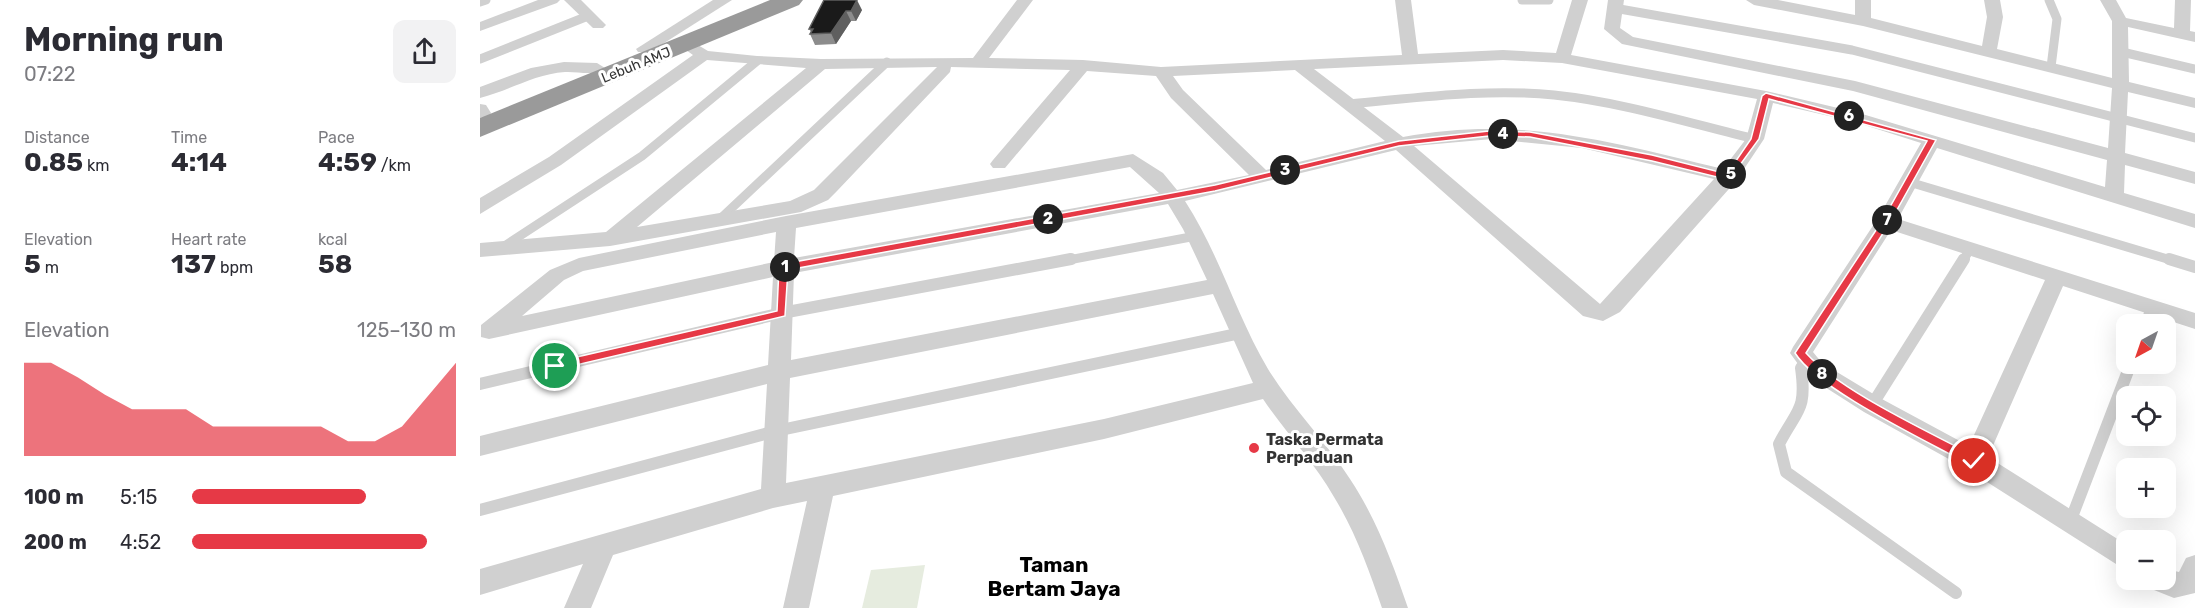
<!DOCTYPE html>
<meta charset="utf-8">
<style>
:root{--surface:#fff;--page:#f2f2f3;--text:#2b2b33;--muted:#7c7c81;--accent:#e63946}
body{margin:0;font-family:Rubik,sans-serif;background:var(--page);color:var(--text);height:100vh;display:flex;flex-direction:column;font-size:22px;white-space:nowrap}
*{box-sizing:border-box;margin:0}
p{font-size:20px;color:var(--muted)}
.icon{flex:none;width:33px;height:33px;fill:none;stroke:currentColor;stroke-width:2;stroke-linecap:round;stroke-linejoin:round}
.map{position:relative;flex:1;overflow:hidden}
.drawer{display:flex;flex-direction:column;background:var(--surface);width:480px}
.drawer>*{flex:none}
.needle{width:39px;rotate:220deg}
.fabs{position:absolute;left:1636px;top:314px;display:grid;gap:12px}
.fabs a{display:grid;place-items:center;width:60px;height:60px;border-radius:12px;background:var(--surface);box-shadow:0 6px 24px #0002;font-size:30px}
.pin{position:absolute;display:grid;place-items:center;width:51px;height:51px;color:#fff;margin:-26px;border:3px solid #fff;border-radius:50%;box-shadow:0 2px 6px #0007}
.km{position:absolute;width:30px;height:30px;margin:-15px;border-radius:50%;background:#222;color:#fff;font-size:16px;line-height:30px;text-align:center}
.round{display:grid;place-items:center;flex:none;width:63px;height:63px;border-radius:12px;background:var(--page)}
.head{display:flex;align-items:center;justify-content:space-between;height:102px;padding:0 24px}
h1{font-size:33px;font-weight:700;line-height:45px}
.figures{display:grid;grid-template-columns:repeat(3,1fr);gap:9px;height:102px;padding:6px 24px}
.figures div{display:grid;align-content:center}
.figures b{font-size:26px;font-weight:700}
.figures small{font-size:16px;font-weight:400}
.figures p{font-size:16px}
.chart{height:168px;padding:12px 24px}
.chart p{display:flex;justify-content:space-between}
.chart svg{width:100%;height:108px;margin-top:6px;fill:var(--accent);opacity:.7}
ul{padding:0 24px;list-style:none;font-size:20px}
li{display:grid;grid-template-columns:96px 72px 1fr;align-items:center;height:45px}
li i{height:15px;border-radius:8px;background:var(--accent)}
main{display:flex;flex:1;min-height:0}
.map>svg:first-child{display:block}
.green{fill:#e6ecdf}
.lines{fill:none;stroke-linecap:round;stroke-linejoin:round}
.lane-far1{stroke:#d0d0d0;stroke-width:9}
.lane{stroke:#d0d0d0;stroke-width:12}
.street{fill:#d0d0d0;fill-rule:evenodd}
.highway{fill:#9a9a9a;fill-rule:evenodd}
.wall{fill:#8c8c8c}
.shaded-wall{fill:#5f5f5f}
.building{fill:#1a1a1a;stroke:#5f5f5f;stroke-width:1.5}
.route{fill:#e63946;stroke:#fff;stroke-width:1.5}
.poi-dot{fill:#e63946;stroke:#fff;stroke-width:2}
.labels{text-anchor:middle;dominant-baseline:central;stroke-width:6;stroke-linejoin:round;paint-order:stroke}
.far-street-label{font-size:14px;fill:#333;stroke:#fff}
.poi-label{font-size:16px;font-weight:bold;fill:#333;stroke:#fff;text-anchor:start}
.near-neighbourhood-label{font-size:21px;font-weight:bold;fill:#000;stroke:#fff}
</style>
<main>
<section class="drawer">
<div class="head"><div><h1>Morning run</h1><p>07:22</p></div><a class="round"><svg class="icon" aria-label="share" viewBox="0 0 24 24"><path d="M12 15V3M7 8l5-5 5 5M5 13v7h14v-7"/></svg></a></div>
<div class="figures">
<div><p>Distance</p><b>0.85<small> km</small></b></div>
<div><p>Time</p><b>4:14</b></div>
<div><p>Pace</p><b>4:59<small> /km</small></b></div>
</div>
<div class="figures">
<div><p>Elevation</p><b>5<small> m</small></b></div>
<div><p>Heart rate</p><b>137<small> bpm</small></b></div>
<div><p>kcal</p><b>58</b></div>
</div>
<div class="chart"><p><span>Elevation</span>125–130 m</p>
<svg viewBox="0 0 160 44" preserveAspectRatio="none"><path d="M0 44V6L10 6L20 12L30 19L40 25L50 25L60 25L70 32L80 32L90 32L100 32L110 32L120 38L130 38L140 32L150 19L160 6V44z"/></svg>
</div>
<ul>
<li><b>100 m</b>5:15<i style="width:66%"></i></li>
<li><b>200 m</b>4:52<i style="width:89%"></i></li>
</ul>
</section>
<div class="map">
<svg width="1715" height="608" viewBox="0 0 1715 608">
<rect width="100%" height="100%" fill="#fff"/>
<path class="green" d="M445 565 437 608H382L391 570Z"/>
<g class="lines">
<g class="lane-far1">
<path d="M1042 0H1069"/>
<path d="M1569 0 1577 19 1571 67"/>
<path d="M0 2 6 0"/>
<path d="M1134 8 1372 50 1715 138"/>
<path d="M1642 52 1715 69"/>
<path d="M0 59 108 16"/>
<path d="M869 104C937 98 1006 88 1074 95 1142 102 1209 123 1275 139"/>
<path d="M1429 182 1694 261"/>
<path d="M239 220 407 62"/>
<path d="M23 247 162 156 277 61"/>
<path d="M583 261 716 236"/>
<path d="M1483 261 1490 249"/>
</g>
<g class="lane">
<path d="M1689 259 1715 267"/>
<path d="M1666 324 1672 308"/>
<path d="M1326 361 1321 368C1327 411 1317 409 1299 444L1306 472 1476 593"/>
<path d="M0 384 302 313 591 259"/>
<path d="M1392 405 1484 259"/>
<path d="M0 510 296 431 761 333"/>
<path d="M1590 522 1651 363"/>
</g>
<g class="street">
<path d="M58 0H80L77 3 0 31V22Z"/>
<path d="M84 0H101L126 25 123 28H113Z"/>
<path d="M233 0H252L170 52H158L156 49Z"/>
<path d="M537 0H553L509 58 603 60 681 67 922 55 915 0H931L938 54 1023 50 1076 53 1092 0H1108L1091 55 1286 91 1379 113 1625 187 1627 160 1373 91 1142 44 1124 29 1128 0H1144L1140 28 1153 37 1375 81 1628 148 1632 88 1383 26 1274 5 1266 0H1298L1375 15V0H1391V18L1502 46 1507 17 1504 0H1520L1523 17 1517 49 1632 78V21L1620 0H1636L1646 18 1694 28 1695 0H1711L1710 31 1715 32V42L1648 27 1649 82 1715 98V108L1648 92 1645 153 1715 172V184L1645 165 1644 193 1715 214V228L1457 148 1418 219 1715 313V329L1583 286 1508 457 1647 545V571L1485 468 1384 412 1326 375 1310 353 1313 347 1398 218 1441 143 1375 122 1293 103 1284 139 1256 181 1140 312 1123 321 1103 316 916 150 705 201C740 255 756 315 788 369 812 408 845 440 870 479 896 518 913 564 928 608H902C889 570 875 531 854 497 834 462 805 432 783 399L624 439 353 496 329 608H303L327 501 293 508 133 555 111 608H84L103 564 0 595V569L281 489 287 384 0 456V436L288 365 293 277 9 339 1 337V325L70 270 99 258 306 216 653 154 683 173 697 190 769 175 691 98 676 76 607 71 525 168H513L510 164 513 160 590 70 471 67 470 72 357 191 348 200 321 212 130 246 0 257V243L126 232 326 68 227 60 81 165 0 214V198L69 157 213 55 199 45 201 42H213L228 51 277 56 341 59 493 58ZM1023 60 1082 63 1277 99 1266 139 1243 169C1132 142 1039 115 923 137L834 69ZM457 67 334 190 310 201 157 227 345 69ZM815 70 905 141 786 170 703 90 693 76ZM1012 139 1102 148 1234 179 1120 304 934 146ZM650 167 679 193 314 258 316 228ZM688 204 703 229 727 280 311 360 314 273ZM1411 230 1565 280 1489 446 1400 398 1342 363 1333 352ZM296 232 294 262 42 316 84 280 103 271ZM733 294 773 383 624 419 306 483 310 378Z"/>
<path d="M84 62 117 63 125 68C118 77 96 71 85 72 54 74 29 91 0 98V87L51 68Z"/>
<path d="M0 104 6 105 11 113 8 117 0 118Z"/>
<path d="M1715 555V593L1694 598 1669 588 1665 579H1686V569L1699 572 1706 558Z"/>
</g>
<path class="highway" d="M290 0H323L319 5 0 137V118Z"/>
</g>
<path class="wall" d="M344 0 382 10 376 21H371L356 44 335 45 330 34 331 32 329 29Z"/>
<g class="shaded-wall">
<path d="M377 0 382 10 376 21 371 11Z"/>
<path d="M366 11 371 21 356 44 351 33Z"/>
</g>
<path class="building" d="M344 0H377L371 11H366L351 33 330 34 333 29H329Z"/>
<path class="route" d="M1286 93 1456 140 1409 224 1326 353C1361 392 1450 432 1498 458V465H1490C1449 442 1338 390 1315 353L1402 221 1447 141 1289 99 1279 139 1249 180 1172 161 1050 137 1009 136 919 146 735 191 308 270 305 316 75 370 70 366 75 362 297 311 299 267 303 264 735 185 919 141 1009 131 1050 132 1172 155 1247 174 1271 139 1282 96Z"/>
<circle class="poi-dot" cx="774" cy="448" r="6"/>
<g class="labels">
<g class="far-street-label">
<text transform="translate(156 65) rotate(-22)">Lebuh AMJ</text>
</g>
<g class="poi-label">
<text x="786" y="439">Taska Permata<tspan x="786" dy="18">Perpaduan</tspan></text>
</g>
<g class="near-neighbourhood-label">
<text x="574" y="564">Taman<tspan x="574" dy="24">Bertam Jaya</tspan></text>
</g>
</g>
</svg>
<div class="fabs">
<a><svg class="needle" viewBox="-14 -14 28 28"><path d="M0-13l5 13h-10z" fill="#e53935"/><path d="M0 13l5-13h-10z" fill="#7c7c81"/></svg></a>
<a><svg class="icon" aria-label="locate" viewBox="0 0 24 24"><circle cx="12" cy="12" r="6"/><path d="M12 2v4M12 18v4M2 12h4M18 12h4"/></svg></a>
<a>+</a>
<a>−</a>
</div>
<div class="pin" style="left:75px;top:366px;background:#1e9e55"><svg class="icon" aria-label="arrive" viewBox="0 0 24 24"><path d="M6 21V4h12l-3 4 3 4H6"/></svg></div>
<div class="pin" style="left:1494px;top:461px;background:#d93025"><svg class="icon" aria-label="check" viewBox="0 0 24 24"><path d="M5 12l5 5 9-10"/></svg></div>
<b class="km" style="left:305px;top:267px">1</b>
<b class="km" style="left:568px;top:219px">2</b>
<b class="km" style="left:805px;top:170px">3</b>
<b class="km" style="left:1023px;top:134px">4</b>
<b class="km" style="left:1251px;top:174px">5</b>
<b class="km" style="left:1369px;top:116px">6</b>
<b class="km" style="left:1407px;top:220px">7</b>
<b class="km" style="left:1342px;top:374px">8</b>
</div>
</main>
